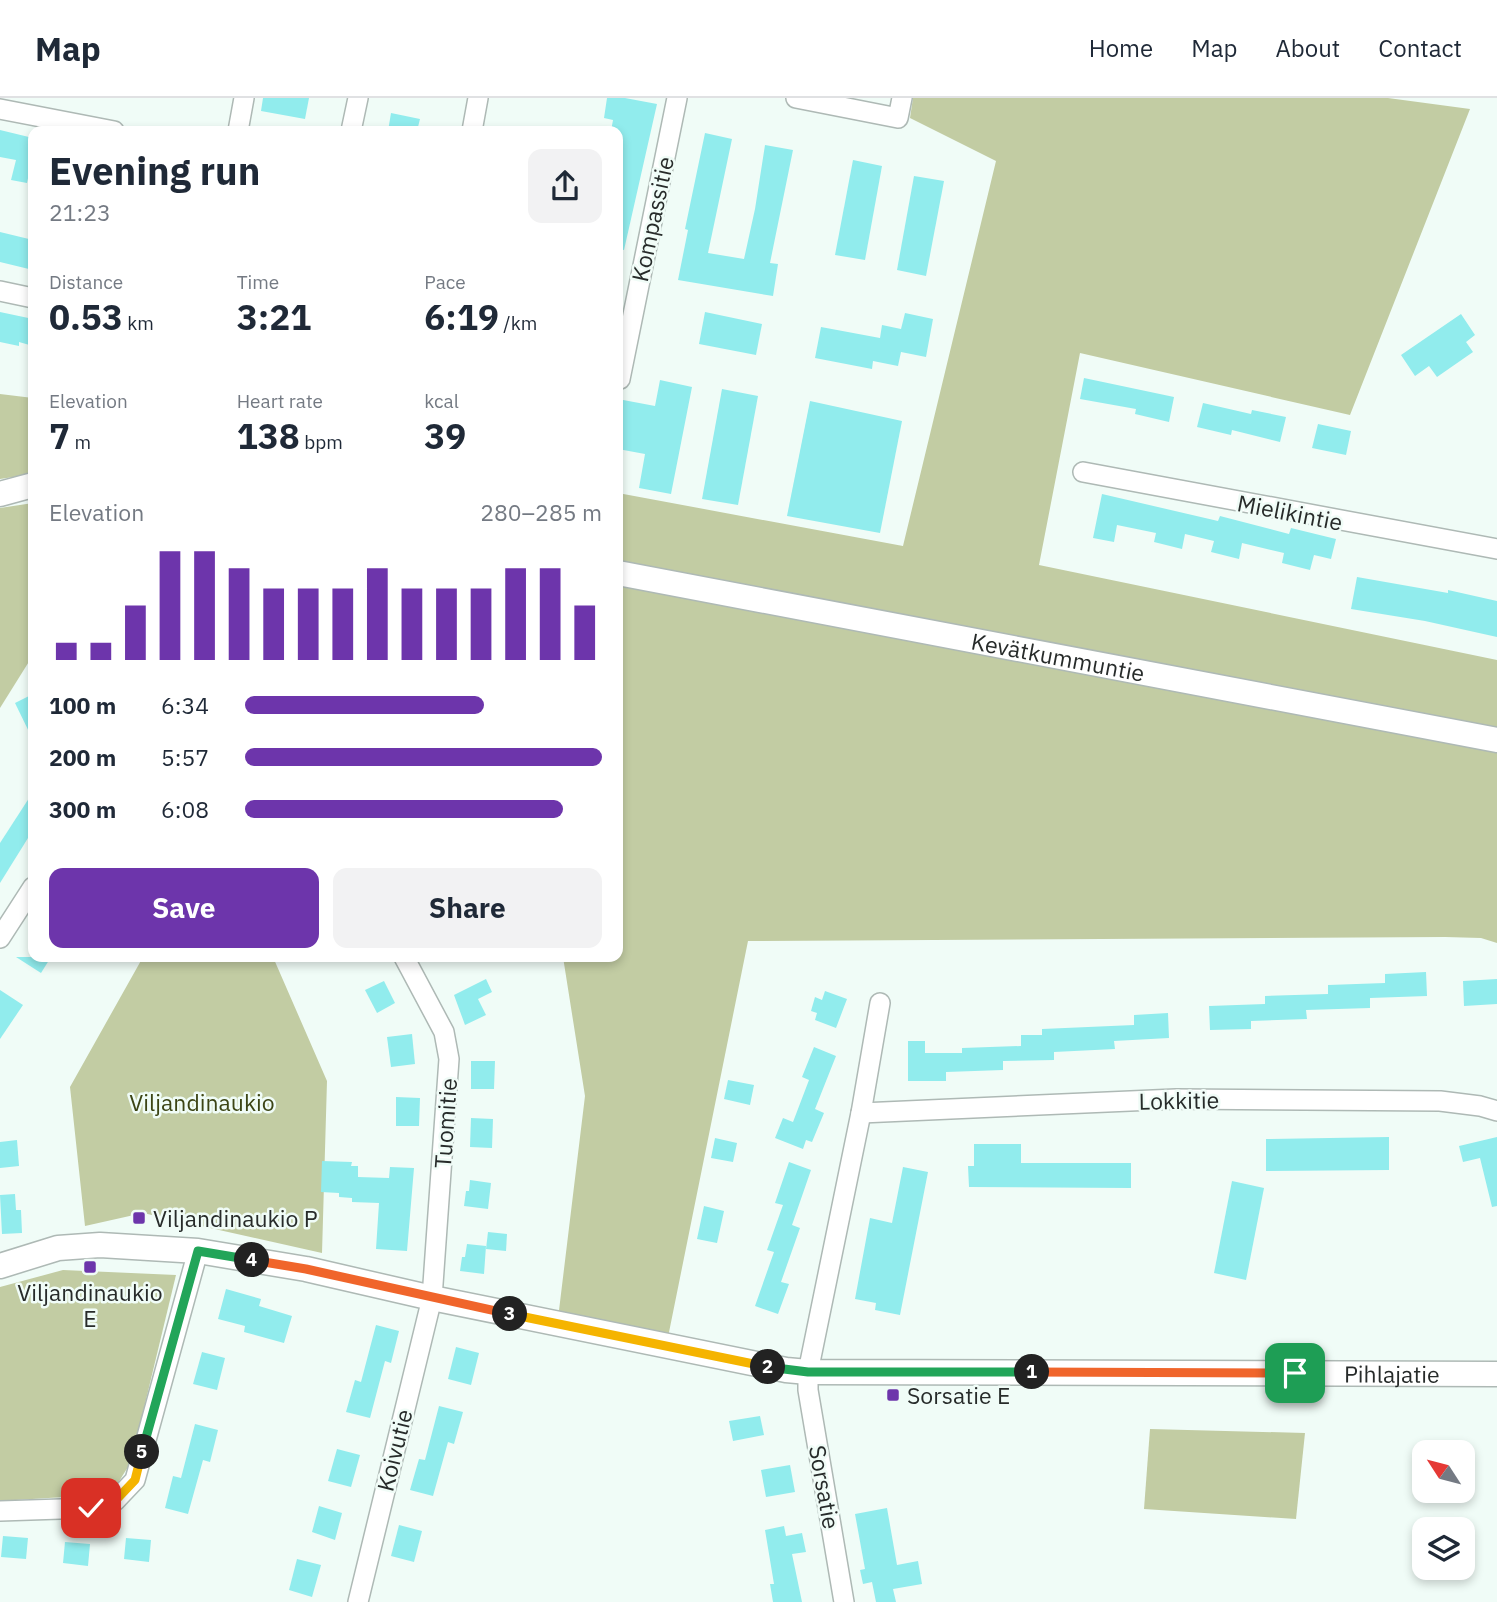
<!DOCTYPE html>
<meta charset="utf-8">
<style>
:root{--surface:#fff;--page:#f2f2f3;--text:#1f2937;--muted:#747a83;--line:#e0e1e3;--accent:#6d35ab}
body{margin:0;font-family:"IBM Plex Sans",sans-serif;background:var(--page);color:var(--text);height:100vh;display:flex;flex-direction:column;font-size:26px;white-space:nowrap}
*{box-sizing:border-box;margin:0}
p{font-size:23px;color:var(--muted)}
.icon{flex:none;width:38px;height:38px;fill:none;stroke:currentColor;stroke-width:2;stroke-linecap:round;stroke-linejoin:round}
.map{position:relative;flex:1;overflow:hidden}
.details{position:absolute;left:28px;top:28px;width:595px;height:836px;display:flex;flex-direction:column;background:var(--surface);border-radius:14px;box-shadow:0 4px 10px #0003}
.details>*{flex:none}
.needle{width:46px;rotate:306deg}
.controls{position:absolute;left:1412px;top:1342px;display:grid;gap:14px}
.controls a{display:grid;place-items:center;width:63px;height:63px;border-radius:14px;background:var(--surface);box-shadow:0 4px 10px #0003;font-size:35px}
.pin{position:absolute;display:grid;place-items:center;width:60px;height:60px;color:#fff;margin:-30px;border-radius:14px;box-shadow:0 4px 10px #0006}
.km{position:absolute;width:35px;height:35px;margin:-18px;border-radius:50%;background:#222;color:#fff;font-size:19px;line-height:35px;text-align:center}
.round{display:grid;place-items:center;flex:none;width:74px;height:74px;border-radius:14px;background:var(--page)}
.summary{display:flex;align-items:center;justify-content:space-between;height:119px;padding:0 21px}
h1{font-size:38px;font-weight:800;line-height:52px}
.stats{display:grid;grid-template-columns:repeat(3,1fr);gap:10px;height:119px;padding:7px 21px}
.stats div{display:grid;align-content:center}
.stats b{font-size:35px;font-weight:800}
.stats small{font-size:19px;font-weight:400}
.stats p{font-size:19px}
.chart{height:196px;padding:14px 21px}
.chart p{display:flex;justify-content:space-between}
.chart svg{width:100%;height:126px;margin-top:7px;stroke:var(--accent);stroke-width:6}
.button{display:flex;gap:14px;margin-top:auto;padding:14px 21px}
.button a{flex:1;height:80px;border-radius:14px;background:var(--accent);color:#fff;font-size:28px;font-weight:800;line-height:80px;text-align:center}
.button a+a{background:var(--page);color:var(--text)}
ul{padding:0 21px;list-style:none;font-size:23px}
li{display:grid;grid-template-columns:112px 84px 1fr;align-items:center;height:52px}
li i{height:18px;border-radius:9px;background:var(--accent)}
header{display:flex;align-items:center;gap:42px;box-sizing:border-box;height:98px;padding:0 35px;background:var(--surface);border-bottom:2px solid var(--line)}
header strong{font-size:33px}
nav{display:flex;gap:38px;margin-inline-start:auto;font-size:24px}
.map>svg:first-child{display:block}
.green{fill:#c2cca3}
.building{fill:#91eced}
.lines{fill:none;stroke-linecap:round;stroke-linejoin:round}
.minor-casing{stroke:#aeb9b5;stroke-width:22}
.tertiary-casing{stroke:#aeb9b5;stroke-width:27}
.minor{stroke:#fff;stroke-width:19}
.tertiary{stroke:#fff;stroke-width:24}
.split-1-casing{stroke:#fff;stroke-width:14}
.split-2-casing{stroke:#fff;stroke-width:14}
.split-3-casing{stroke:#fff;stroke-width:14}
.split-4-casing{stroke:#fff;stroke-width:14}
.split-5-casing{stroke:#fff;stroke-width:14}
.split-6-casing{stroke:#fff;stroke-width:14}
.split-1{stroke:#f0652b;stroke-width:9}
.split-2{stroke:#22a559;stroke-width:9}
.split-3{stroke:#f5b400;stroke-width:9}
.split-4{stroke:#f0652b;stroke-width:9}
.split-5{stroke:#22a559;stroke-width:9}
.split-6{stroke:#f5b400;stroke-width:9}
.poi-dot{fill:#6d35ab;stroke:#f0fcf7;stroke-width:2.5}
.labels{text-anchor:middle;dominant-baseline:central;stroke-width:5;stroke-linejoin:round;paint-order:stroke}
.street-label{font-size:23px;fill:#272b2a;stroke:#f0fcf7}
.park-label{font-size:23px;fill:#3c4515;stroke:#f0fcf7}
.poi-label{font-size:23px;fill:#272b2a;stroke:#f0fcf7;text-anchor:start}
</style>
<header>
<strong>Map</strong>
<nav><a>Home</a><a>Map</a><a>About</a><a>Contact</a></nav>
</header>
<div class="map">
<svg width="1497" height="1504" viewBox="0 0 1497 1504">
<rect width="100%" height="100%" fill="#f0fcf7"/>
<g class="green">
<path d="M913 0H1388L1470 11 1350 317 1080 255 1039 467 1497 562V845L1481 840 1445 839 748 843 664 1259 556 1237 585 998 563 859H618V395L903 448 996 63 910 20Z"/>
<path d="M0 296 33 300V376L0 381Z"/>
<path d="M33 405V562H30L0 610V410Z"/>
<path d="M143 859H273L327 983 322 1155 143 1115 85 1128 70 989Z"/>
<path d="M63 1172 176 1177 131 1364 118 1385 97 1397 0 1403V1189Z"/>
<path d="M1150 1331 1305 1335 1296 1421 1144 1411Z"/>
</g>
<g class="building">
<path d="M263 0H309L305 21 261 13Z"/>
<path d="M607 0H625L657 6 624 152 618 151V33H611L613 22 604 20Z"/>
<path d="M391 15 420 21 417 33H388Z"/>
<path d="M0 32 33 40V66H31L27 85 11 82 16 62 0 59Z"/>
<path d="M705 35 732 41 708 155 744 161 755 111 765 47 793 52 770 165 778 166 773 198 678 182 688 132 685 131Z"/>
<path d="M853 62 882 68 865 162 835 157Z"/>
<path d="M914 78 944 83 926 178 897 172Z"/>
<path d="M0 134 33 142V172L0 164Z"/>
<path d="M0 214 33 221V248L19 244V248L0 244Z"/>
<path d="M705 214 762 226 756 257 699 246Z"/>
<path d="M905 215 933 221 926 259 901 254 898 268 873 263 872 271 815 260 821 229 880 240 882 227 901 231Z"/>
<path d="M1461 216 1475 237 1466 244 1473 254 1437 279 1429 268 1415 278 1401 257Z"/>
<path d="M1084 280 1174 299 1169 324 1135 316 1136 311 1080 301Z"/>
<path d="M660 282 692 289 671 396 639 390 645 356 618 351V301L655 308Z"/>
<path d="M722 291 758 298 738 407 702 401Z"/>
<path d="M810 303 902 323 880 435 787 418Z"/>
<path d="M1203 305 1251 316 1252 312 1286 319 1280 344 1232 332 1231 337 1197 329Z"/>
<path d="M1318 326 1351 333 1346 357 1312 350Z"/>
<path d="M1102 396 1218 423 1220 418 1289 436 1291 430 1336 441 1331 461 1314 457 1310 472 1282 465 1284 455 1242 445 1239 461 1211 454 1214 443 1185 436 1182 451 1154 444 1156 435 1117 427 1114 444 1093 440Z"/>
<path d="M1357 479 1448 495V492L1497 503V539L1425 523 1351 511Z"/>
<path d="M33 596V642L15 605Z"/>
<path d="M33 694V732L0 785V745Z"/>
<path d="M16 859H51L41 875Z"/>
<path d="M1426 874 1427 898 1370 900V910L1306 912 1307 921 1251 923V931L1210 932 1209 908 1265 906V898L1328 896V887L1385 885V876Z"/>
<path d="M486 881 492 894 478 901 486 917 465 927 454 897Z"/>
<path d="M1497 881V906L1464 908 1463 883Z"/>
<path d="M384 883 395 905 377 915 365 892Z"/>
<path d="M0 892 23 907 0 941Z"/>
<path d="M825 893 847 901 836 930 815 922 817 915 811 913 815 899 822 902Z"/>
<path d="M1168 915 1169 940 1114 943 1115 951 1054 954V962L1003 963V972L946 974V983H908V943H925V955H962V950L1021 948V937H1042V931L1134 927V917Z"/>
<path d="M412 936 415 966 391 969 387 939Z"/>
<path d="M814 949 836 958 815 1011 824 1015 812 1044 806 1042 803 1051 775 1040 783 1020 793 1024 809 982 802 979Z"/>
<path d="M471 963H495L494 991H471Z"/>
<path d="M728 982 754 987 750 1007 724 1001Z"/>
<path d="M396 999 420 1000 419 1028H396Z"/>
<path d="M471 1020 493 1021 492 1050 470 1049Z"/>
<path d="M1389 1039V1072L1266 1073V1041Z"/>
<path d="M1497 1039V1108L1492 1109 1480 1060 1463 1064 1459 1048Z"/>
<path d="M715 1040 737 1045 733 1064 711 1060Z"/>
<path d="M17 1042 19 1068 0 1070V1044Z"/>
<path d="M974 1046H1021V1065H1131V1090L969 1089 968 1068H974Z"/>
<path d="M322 1063 352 1064 351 1068H358V1079L389 1080 390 1069 414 1070 407 1153 376 1151 379 1105 352 1104V1100L339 1099V1095L321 1094Z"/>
<path d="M789 1064 811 1072 792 1127 800 1130 781 1184 789 1186 778 1216 755 1208 774 1154 767 1152 783 1107 775 1105Z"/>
<path d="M903 1069 928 1074 900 1217 875 1212 876 1205 855 1201 870 1120 892 1125Z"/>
<path d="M470 1082 491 1085 488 1111 464 1108 466 1093H469Z"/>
<path d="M1232 1083 1264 1090 1246 1182 1214 1175Z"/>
<path d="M15 1096 16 1112H21L22 1135 2 1136 0 1097Z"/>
<path d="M704 1108 724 1113 717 1145 697 1141Z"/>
<path d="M488 1134 507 1136 506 1153 486 1151Z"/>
<path d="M467 1146 486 1148 484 1176 460 1173 462 1159H465Z"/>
<path d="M226 1191 261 1201 259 1208 292 1218 284 1245 244 1234 245 1228 218 1221Z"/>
<path d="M376 1227 399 1233 391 1265 385 1263 370 1320 346 1314 355 1282 361 1284Z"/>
<path d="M456 1249 479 1255 471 1287 448 1281Z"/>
<path d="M202 1254 225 1260 217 1292 193 1286Z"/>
<path d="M439 1308 463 1314 454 1346 448 1344 433 1398 410 1392 419 1361 425 1362Z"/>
<path d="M760 1318 764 1337 733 1343 729 1323Z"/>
<path d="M195 1326 218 1332 210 1364 203 1362 188 1416 165 1410 173 1378 181 1380Z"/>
<path d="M337 1351 360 1357 351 1389 328 1383Z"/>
<path d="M790 1367 795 1394 766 1399 761 1372Z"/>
<path d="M319 1408 342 1415 335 1442 312 1434Z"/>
<path d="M887 1410 897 1467 918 1463 922 1486 893 1491 896 1504H876L872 1484 863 1486 860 1472 865 1471 855 1416Z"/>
<path d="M399 1427 422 1433 414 1464 391 1458Z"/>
<path d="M784 1428 786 1438 802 1435 806 1454 792 1456 802 1504H773L770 1486H774L765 1432Z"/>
<path d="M3 1438 28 1440 26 1461 1 1459Z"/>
<path d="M126 1440 151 1442 149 1464 124 1461Z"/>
<path d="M65 1444 90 1446 88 1468 63 1465Z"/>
<path d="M297 1461 321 1467 312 1499 289 1492Z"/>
</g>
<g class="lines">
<g class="minor-casing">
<g id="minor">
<path d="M796 0 898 20 902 0"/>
<path d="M0 11 114 33"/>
<path d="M238 33 244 0"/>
<path d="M351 33 358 0"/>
<path d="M472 33 478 0"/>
<path d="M0 193 33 200"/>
<path d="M618 280 620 281 677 0"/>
<path d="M1083 374 1497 451"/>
<path d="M0 840 33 789"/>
<path d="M861 1015 1176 1001 1440 1003 1480 1008 1497 1013"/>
<path d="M0 1413 91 1410 115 1403 135 1382 198 1153"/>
<path d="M358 1504 432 1200 449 961 444 934 404 859"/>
<path d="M844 1504 808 1292V1274L861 1015 880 905"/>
</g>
</g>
<g class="tertiary-casing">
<g id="tertiary">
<path d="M0 396 33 387"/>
<path id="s1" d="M618 475 1497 642"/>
<path id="s2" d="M0 1168 58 1150 100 1147 198 1153 306 1171 432 1200 786 1272 808 1274 1497 1276"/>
</g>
</g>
<use href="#minor" class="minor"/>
<use href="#tertiary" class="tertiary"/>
</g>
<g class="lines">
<g class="split-1-casing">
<path id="split-1" d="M1032 1274 1295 1275"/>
</g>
<g class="split-2-casing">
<path id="split-2" d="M768 1269 808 1274H1032"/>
</g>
<g class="split-3-casing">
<path id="split-3" d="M510 1216 768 1269"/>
</g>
<g class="split-4-casing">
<path id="split-4" d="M252 1162 306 1171 510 1216"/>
</g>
<g class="split-5-casing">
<path id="split-5" d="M142 1354 198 1153 252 1162"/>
</g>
<g class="split-6-casing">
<path id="split-6" d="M91 1410 115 1403 135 1382 142 1354"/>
</g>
<use href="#split-1" class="split-1"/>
<use href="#split-2" class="split-2"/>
<use href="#split-3" class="split-3"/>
<use href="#split-4" class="split-4"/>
<use href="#split-5" class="split-5"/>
<use href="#split-6" class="split-6"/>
</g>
<g class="poi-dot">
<rect x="132" y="1113" width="14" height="14" rx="3.5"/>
<rect x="83" y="1162" width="14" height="14" rx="3.5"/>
<rect x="886" y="1290" width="14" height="14" rx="3.5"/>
</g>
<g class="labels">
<g class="street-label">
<text transform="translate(652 121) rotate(-78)">Kompassitie</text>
<text transform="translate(1290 414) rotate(11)">Mielikintie</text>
<text stroke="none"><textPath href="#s1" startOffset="448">Kevätkummuntie</textPath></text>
<text transform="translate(1179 1002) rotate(-1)">Lokkitie</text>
<text transform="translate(445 1025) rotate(-86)">Tuomitie</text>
<text stroke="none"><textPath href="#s2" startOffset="1407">Pihlajatie</textPath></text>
<text transform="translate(394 1352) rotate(-76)">Koivutie</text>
<text transform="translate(825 1389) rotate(80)">Sorsatie</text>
</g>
<g class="park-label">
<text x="202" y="1004">Viljandinaukio</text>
</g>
<g class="poi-label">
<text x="153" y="1120">Viljandinaukio P</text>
<text x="90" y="1194" text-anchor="middle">Viljandinaukio<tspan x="90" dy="26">E</tspan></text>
<text x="907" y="1297">Sorsatie E</text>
</g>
</g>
</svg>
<div class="controls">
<a><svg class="needle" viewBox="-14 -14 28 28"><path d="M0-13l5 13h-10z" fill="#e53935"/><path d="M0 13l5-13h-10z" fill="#747a83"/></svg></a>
<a><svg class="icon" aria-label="layers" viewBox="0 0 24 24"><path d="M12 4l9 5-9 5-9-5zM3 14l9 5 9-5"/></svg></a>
</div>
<div class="pin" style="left:1295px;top:1275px;background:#1e9e55"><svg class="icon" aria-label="arrive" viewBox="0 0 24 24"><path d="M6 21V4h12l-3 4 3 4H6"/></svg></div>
<div class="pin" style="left:91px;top:1410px;background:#d93025"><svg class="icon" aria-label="check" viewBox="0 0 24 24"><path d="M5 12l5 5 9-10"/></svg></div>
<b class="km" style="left:1032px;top:1274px">1</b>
<b class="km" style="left:768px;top:1269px">2</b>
<b class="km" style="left:510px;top:1216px">3</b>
<b class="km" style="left:252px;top:1162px">4</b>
<b class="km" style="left:142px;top:1354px">5</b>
<section class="details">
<div class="summary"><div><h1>Evening run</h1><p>21:23</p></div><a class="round"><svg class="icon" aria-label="share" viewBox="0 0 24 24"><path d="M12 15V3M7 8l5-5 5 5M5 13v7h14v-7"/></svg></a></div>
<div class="stats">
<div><p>Distance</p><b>0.53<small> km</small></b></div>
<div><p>Time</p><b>3:21</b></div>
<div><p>Pace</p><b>6:19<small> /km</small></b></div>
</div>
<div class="stats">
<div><p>Elevation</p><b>7<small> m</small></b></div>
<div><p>Heart rate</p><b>138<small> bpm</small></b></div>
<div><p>kcal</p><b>39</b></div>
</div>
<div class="chart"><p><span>Elevation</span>280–285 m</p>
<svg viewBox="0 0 160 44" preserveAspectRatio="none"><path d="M5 44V38M15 44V38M25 44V25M35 44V6M45 44V6M55 44V12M65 44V19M75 44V19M85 44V19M95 44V12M105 44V19M115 44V19M125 44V19M135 44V12M145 44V12M155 44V25"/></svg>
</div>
<ul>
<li><b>100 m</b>6:34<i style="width:67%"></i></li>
<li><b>200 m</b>5:57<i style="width:100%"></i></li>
<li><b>300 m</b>6:08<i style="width:89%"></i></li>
</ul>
<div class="button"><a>Save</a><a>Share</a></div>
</section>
</div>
